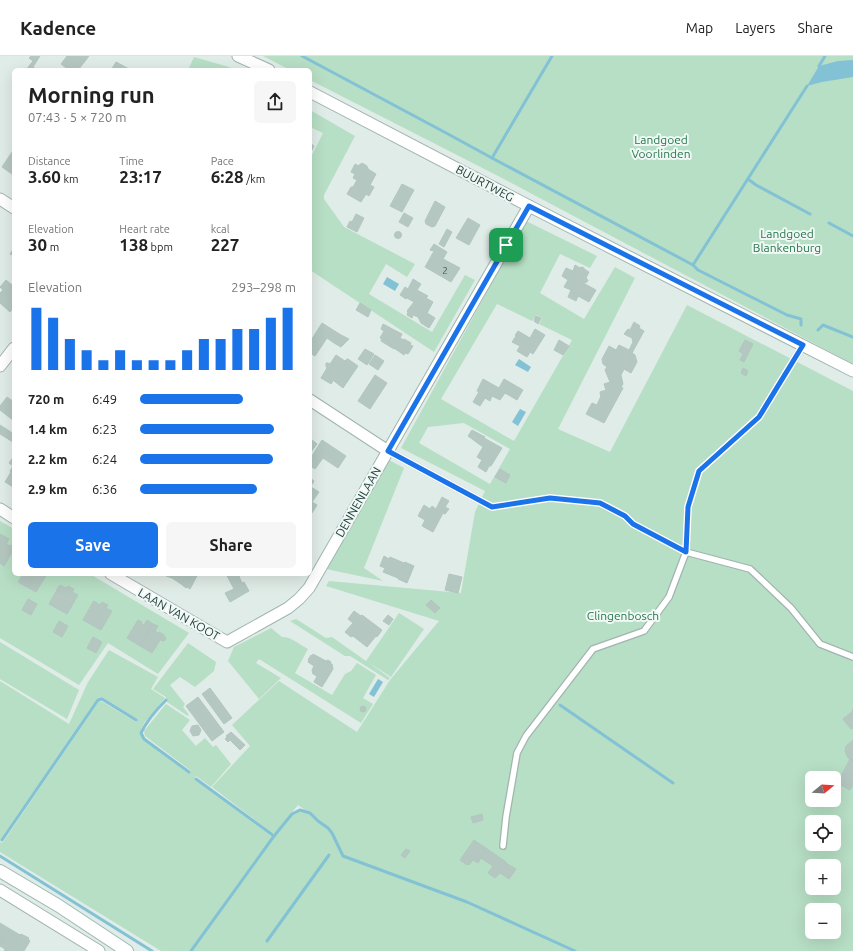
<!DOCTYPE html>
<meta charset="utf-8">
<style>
:root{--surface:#fff;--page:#f6f6f6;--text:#222;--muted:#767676;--line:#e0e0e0;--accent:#1a73e8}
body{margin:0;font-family:Ubuntu,sans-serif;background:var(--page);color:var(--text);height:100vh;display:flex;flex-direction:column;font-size:15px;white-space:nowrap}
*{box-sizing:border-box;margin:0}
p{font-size:13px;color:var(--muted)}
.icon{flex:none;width:22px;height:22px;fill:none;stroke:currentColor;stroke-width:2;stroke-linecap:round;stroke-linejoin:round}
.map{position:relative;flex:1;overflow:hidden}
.panel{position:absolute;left:12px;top:12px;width:300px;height:508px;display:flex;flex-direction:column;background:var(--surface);border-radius:6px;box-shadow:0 4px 16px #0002}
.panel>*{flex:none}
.needle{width:26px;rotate:72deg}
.buttons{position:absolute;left:805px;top:715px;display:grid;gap:8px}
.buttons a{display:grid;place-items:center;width:36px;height:36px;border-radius:6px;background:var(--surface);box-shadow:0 4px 16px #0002;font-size:20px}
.pin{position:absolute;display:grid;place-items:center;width:34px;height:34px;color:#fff;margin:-17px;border-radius:8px;box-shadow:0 2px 6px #0006}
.round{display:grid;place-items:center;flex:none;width:42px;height:42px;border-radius:6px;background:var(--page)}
.head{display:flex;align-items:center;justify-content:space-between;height:68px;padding:0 16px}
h1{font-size:22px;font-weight:700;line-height:30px}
.figures{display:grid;grid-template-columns:repeat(3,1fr);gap:6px;height:68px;padding:4px 16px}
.figures div{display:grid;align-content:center}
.figures b{font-size:17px;font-weight:700}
.figures small{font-size:11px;font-weight:400}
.figures p{font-size:11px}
.chart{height:112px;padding:8px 16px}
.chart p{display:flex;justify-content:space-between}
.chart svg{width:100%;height:72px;margin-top:4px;stroke:var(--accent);stroke-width:6}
.action{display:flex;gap:8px;margin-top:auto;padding:8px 16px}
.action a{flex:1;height:46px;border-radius:6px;background:var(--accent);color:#fff;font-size:16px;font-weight:700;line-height:46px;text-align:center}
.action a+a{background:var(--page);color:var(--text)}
ul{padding:0 16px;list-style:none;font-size:13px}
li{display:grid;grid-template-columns:64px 48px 1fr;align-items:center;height:30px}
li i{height:10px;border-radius:5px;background:var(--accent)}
header{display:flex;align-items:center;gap:24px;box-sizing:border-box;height:56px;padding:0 20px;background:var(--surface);border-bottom:1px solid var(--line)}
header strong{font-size:19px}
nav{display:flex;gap:22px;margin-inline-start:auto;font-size:14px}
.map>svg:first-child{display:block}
.green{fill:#b7dfc5;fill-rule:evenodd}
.water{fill:#83c2d5}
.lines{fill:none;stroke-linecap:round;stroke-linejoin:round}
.stream{stroke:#83c2d5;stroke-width:3}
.building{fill:#b5c7c1;stroke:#b2c6bf}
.lane-casing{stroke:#a2b4af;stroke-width:8}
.street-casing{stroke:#a2b4af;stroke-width:13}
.secondary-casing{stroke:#9db8b1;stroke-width:14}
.lane{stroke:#fff;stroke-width:5.5}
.street{stroke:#fff;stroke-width:11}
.secondary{stroke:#fff;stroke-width:12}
.route-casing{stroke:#fff;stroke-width:8}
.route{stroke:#1a73e8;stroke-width:5}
.labels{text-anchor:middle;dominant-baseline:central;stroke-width:4;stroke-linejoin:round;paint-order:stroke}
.number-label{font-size:10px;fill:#44605a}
.park-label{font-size:12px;fill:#26774c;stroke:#f0f8f5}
.street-label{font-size:12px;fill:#1f3d38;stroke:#f0f8f5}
</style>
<header>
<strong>Kadence</strong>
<nav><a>Map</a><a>Layers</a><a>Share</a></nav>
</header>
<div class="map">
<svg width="853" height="895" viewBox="0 0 853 895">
<rect width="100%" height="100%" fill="#e0ece7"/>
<g class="green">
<path d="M263 0H853V308L502 122 310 24V14H290Z"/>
<path d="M194 1 229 11 235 14H188Z"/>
<path d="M310 54 355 80 324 139V143L344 171 415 208 407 221 386 208 369 238 432 276 465 219 475 224 434 296 310 214V103L323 77 310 71Z"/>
<path d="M526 165 597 200 590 212 560 198 540 237 584 263 615 211 635 222 558 373 610 396 687 249 853 335V895H161L0 796V625L69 668 88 626 109 594 158 621 151 633 165 642 144 667 140 676 143 683 188 717 191 716 190 714 145 680 144 675 166 648 190 664 182 674 196 690 205 682 213 691 216 689 231 708 211 731 196 720 194 723 274 782C280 774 290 754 302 755 304 755 306 756 308 756L298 749 275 777H272L212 731 250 690 232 669 279 625 357 676 390 624 439 565 326 530 329 525 461 537 475 456 485 435 401 392ZM497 248 532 265 537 259 542 262 539 268 572 284 514 385 441 343ZM464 367 510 393 490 428 419 387 428 371ZM103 642 137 664 136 666 103 646 99 645 3 786 1 787 0 785 98 643ZM812 722H834V744H812ZM812 766H834V788H812ZM812 810H834V832H812ZM812 854H834V876H812Z"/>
<path d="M389 404 404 412 364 512 383 525 326 513Z"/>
<path d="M0 465 14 473V518H90L189 577 158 618 108 587 79 629 0 582Z"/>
<path d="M399 557 424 573 391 621 368 606 390 622 388 624 350 600H345L290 565 296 563 326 582 332 581 366 605Z"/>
<path d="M271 572 282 581C292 581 300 589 308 593L295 617 332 639 345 618 351 615 357 607 376 619 363 642 373 648 361 667 259 603 256 607 281 622 259 643 228 605 234 591Z"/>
<path d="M0 586 79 634 67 663 0 623Z"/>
<path d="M188 587 216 606 214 615 195 631 180 621 170 629 185 648 183 651 189 659 188 660 167 646 166 641 153 633Z"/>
</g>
<g class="water">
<path d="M853 4V21L822 26 807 30 819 10 838 5Z"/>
<path d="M387 221 399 228 395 235 383 228Z"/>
<path d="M519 303 531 311 528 316 515 309Z"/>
<path d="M520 353 526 356 518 370 512 366Z"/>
<path d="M378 623 383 626 374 641 369 638Z"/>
</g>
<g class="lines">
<g class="stream">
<path d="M302 0 448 78 492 102 693 209 698 214 787 259 801 263V269"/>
<path d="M819 10 825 0"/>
<path d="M492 102 552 0"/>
<path d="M748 123 756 129 810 158"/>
<path d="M829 167 853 180"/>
<path d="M693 209 807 30"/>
<path d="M818 274 823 269 853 281"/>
<path d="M166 644C156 654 147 664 141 677L144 683 189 716"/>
<path d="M560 649 673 727"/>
<path d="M196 723 274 780"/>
<path d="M2 784 98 644 102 643 136 664"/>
<path d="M0 800 152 895"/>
<path d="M267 885 329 799"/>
<path d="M191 895 274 780 292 758 300 754 310 757 318 765 328 772 332 777 343 800 467 846 575 895"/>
</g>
</g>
<g class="building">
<path d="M31 0H40L33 11 37 14H26L33 5 29 2Z"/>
<path d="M67 0H89L79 13 80 14H69L61 8Z"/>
<path d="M116 6 129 13 128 14H111Z"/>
<path d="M310 87 314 90 310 98Z"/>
<path d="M14 93V115L12 118 2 111Z"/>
<path d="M362 107 367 110V111L368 112V113L376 118 370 129 374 131 369 140 366 138 361 146 347 138 351 131H353L357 124 353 122 355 118 351 116 355 108 359 110 360 108H362Z"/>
<path d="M402 128 414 134 402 156 390 150Z"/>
<path d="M435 145 445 151 435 170 432 171 426 168 425 165Z"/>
<path d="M404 157 413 162 408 171 399 166Z"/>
<path d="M356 158 364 162 357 176 347 171 350 165 352 166Z"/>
<path d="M468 162 480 169 469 189 456 182Z"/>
<path d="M447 173 452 176 444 191 439 188Z"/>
<circle cx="398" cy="179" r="3.5"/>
<path d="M434 188 447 196 443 203 460 212 451 226 425 211 434 195 430 194Z"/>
<path d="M14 192V200L10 198Z"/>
<path d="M575 209 580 212 581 211 584 212V213L589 216 586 222 587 223 588 225 585 227 584 226 583 227 596 234 589 246 578 240 576 245 568 241 571 234 564 231 568 224 562 220 566 212 573 215Z"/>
<path d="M413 223 421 228 417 234 428 240 426 242 433 246 427 257 435 262 429 272 421 267 418 261 413 259 412 262 407 259 408 256 407 255 414 246 407 242 406 243 400 239 405 231 408 233Z"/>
<path d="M6 224 12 229 13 228 14 229V243L0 231Z"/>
<path d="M0 231 14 243V251L10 256 0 247V237L3 234Z"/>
<path d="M360 247 371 254 368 261 356 254Z"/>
<path d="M536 260 541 262 538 268 534 265Z"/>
<path d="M634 266 640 270 639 272 644 275 632 297 635 299 637 306 631 317 624 313 621 319 623 328 621 331 623 332 604 367 586 358 592 347 597 349 600 342H601L600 336 606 334 604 328 610 326 605 314 607 311 603 308 602 303 609 290 616 294 619 289 629 294 633 286 632 282 624 278 628 273 630 274Z"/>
<path d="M322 267 341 279 334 287 327 282 315 300 310 297V286Z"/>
<path d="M383 268 402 278 400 282 404 284V283L411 287 410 289 413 290 408 298 405 297 404 299 394 292V293L381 285 382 283 380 282 384 275 381 273Z"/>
<path d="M535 273 545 279 533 298 530 296 527 301 517 295 520 290 512 286 516 280 515 279 516 278 518 275 530 282Z"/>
<path d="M341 279 349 283 341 291 334 287Z"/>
<path d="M559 284 569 290 563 299 554 294Z"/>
<path d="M745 284 753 288 744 306 740 304 743 298 739 295Z"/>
<path d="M365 293 374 298 367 309 358 303Z"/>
<path d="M336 299 345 305 347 303H348L331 328 321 322 327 312 326 310V307H328L330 308Z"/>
<path d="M375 299 384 305 378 314 369 308Z"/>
<path d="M348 303 358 310 343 332 334 325Z"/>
<path d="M743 312 748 315 746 320 741 317Z"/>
<path d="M375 319 387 327 370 353 358 345Z"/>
<path d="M483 323 499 332 504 323 523 334 517 344 505 337 500 344 492 340 490 345 485 342 480 350 473 346 479 336 477 335Z"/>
<path d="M7 341 14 346V365L0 354V350Z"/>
<path d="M0 369 14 378V383L13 386 0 378Z"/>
<path d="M472 374 485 381 484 382 502 392 491 410H489L486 416 478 411 482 404 477 401 483 391 468 380Z"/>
<path d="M312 384 317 388 311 396H310V388Z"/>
<path d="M322 384 346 400 338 412 323 402 315 413 312 411 311 412 310 411V403Z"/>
<path d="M14 400V430L13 431 5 426 11 416 10 415 13 410 9 407Z"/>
<path d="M500 413 510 419 506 427 495 421Z"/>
<path d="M310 422 314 425 311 430 310 429Z"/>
<path d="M311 431 319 436 312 446 317 449 312 457 310 456Z"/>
<path d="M442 441 449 445 445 451 449 453 445 458 443 457 433 476 422 470 425 464 418 460 424 449 430 453 432 450 436 453Z"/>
<path d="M0 478 4 480 0 487Z"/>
<path d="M4 480 9 483 6 488 10 490V489L14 491V493L4 510 0 507V487Z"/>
<path d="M384 500 389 503 390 501 404 507 405 506 414 510 407 527 398 523V522L383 516 385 512 380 510Z"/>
<path d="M23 518H47L36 536 18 526Z"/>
<path d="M166 518H175L172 522 166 520 167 519Z"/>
<path d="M175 518H187L181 528 172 522Z"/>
<path d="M187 518H198L190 533 187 531 186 532 181 528Z"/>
<path d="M226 518H238L242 527 244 526 249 535 230 546 225 537 234 533Z"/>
<path d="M449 518 462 521 458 537 445 534Z"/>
<path d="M60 529 66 532 68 530 74 533 72 536 78 539 67 558 49 548 57 534V533Z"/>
<path d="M28 543 37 548 31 559 22 554Z"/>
<path d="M431 544 440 552 435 557 426 549Z"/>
<path d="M94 545 100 549 102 546 108 549 106 552 112 555 101 574 83 564 93 546Z"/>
<path d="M354 555 361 560 362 559 382 574 377 581 376 580 367 591 353 580 351 581 345 576 353 567 348 563Z"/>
<path d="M388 559 393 563 389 569 383 565Z"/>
<path d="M138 564 142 566 141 567 144 569 147 564 153 568 140 590 127 582Z"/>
<path d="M59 565 68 570 62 581 53 576Z"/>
<path d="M153 568 158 570 155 575 158 577 159 576 164 579 166 583 164 585 160 584 152 597 140 590Z"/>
<path d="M93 581 102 586 96 597 87 592Z"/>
<path d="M313 598 326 605 328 604 331 606 330 608H332L333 613 322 631 314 626 317 620 313 618 312 614 314 610 308 606 309 604H308L311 599 312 600Z"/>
<path d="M210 632 232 662 224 668 202 638Z"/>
<path d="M198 641 224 676 212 685 186 650Z"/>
<circle cx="363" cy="653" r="3"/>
<path d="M853 653V672L851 673 843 663 853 655 852 654Z"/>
<path d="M198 669 201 674 199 679 193 680 190 675 192 670Z"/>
<path d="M231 676 245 689 240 694 230 684 228 686 225 683 227 681 226 680Z"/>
<path d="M853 684V704L849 703 847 700 845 695 846 690Z"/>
<path d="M850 703 853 704V729L850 734 841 729 840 730 837 728Z"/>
<path d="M482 758 483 764 473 767 471 761Z"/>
<path d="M474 784 506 806V807L516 813 509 823 500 817 495 822 488 817 493 810 481 802 478 807 473 804 469 809 468 807 467 809 460 804Z"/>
<path d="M406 793 410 795 405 802 401 799Z"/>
<path d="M0 867 10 873 0 890Z"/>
<path d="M10 873 20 879 10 895H4L5 893 0 890Z"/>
<path d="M21 878 29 882 28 883 30 885 24 895H10L20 879Z"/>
</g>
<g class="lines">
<g class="lane-casing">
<g id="lane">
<path d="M388 395 492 451 550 442 599 447 625 460 633 468 686 496 750 513 791 552 820 588 853 601"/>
<path d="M503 790 506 761 517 697 526 680 593 593 644 575 669 541 686 496 688 451 699 415 759 361 803 289"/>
</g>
</g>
<g class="street-casing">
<g id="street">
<path d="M238 0 269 14"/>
<path d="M310 36 529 150 853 315"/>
<path d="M0 143 14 152"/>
<path d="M0 310 14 292"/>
<path d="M310 344 388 395"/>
<path d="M0 453 14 462"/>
<path d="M111 518 227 586 288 552 299 543 309 532 529 150"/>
<path d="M0 834 99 895"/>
</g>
</g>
<g class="secondary-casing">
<path id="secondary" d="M0 815 59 850 127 895"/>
</g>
<use href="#lane" class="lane"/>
<use href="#street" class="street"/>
<use href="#secondary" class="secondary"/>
</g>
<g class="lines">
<g class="route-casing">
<path id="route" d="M529 150 803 289 759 361 699 415 688 451 686 496 633 468 625 460 600 447 550 442 492 451 388 395Z"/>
</g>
<use href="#route" class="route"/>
</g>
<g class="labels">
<g class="number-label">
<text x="445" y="214">2</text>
</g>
<g class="park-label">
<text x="661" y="83">Landgoed<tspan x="661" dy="14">Voorlinden</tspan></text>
<text x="787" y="177">Landgoed<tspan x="787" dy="14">Blankenburg</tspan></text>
<text x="623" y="559">Clingenbosch</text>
</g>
<g class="street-label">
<text transform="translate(485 127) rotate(28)">BUURTWEG</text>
<text transform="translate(358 446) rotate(-60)">DENNENLAAN</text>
<text transform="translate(179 558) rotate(30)">LAAN VAN KOOT</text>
</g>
</g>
</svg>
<div class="buttons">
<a><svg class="needle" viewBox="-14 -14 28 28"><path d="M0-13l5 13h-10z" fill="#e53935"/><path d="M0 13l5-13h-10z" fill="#767676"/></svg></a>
<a><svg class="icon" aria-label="locate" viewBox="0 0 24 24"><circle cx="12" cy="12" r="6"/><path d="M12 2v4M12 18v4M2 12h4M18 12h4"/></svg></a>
<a>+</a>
<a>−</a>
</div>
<div class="pin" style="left:506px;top:189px;background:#1e9e55"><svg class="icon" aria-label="arrive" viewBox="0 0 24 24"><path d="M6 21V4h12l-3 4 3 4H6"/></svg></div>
<section class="panel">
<div class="head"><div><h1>Morning run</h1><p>07:43 · 5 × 720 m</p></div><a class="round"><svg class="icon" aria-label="share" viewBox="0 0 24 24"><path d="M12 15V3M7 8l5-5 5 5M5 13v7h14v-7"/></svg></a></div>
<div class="figures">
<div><p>Distance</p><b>3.60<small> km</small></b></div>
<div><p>Time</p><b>23:17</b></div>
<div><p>Pace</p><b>6:28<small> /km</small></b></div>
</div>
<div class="figures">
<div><p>Elevation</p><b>30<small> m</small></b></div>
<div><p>Heart rate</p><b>138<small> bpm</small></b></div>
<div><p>kcal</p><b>227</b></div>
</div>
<div class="chart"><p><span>Elevation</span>293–298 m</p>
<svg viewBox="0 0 160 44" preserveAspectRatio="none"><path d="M5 44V6M15 44V12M25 44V25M35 44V32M45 44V38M55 44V32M65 44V38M75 44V38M85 44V38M95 44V32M105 44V25M115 44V25M125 44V19M135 44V19M145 44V12M155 44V6"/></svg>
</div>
<ul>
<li><b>720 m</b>6:49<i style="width:66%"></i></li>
<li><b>1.4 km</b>6:23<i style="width:86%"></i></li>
<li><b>2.2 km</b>6:24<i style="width:85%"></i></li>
<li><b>2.9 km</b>6:36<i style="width:75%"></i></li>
</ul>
<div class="action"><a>Save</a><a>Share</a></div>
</section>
</div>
